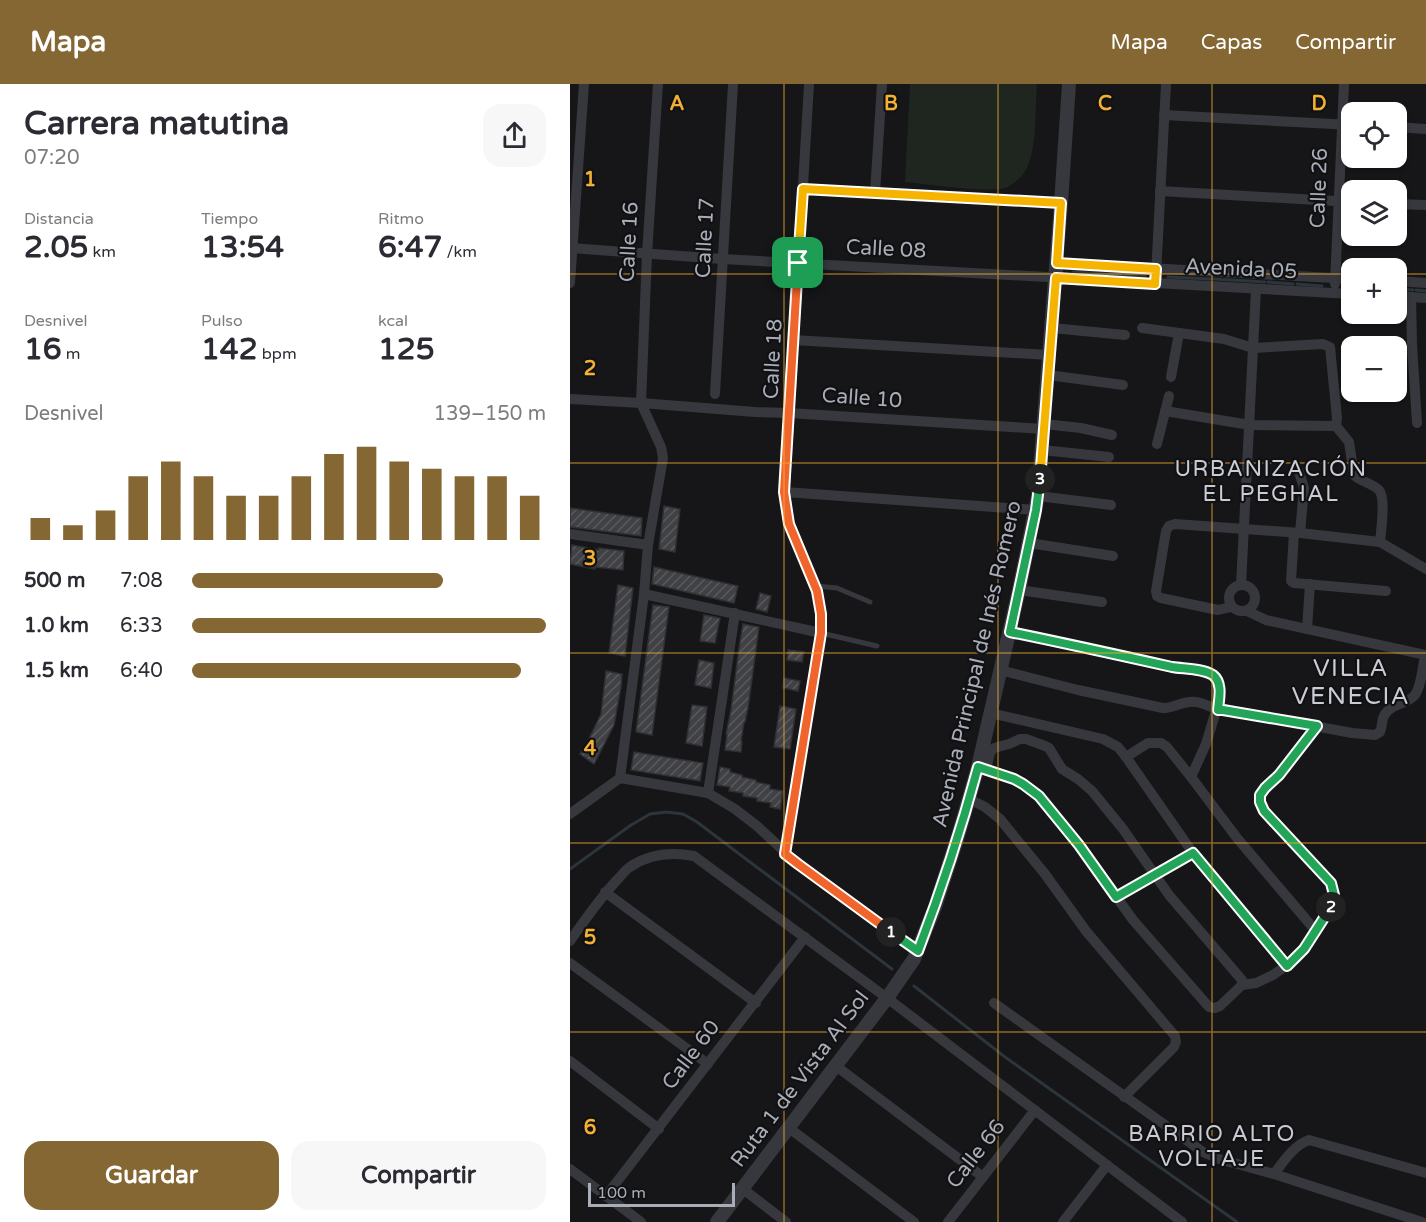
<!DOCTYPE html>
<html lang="es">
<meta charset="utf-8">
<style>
:root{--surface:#fff;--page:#f7f7f7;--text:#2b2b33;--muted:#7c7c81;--accent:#856733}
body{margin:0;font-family:"Varela Round",sans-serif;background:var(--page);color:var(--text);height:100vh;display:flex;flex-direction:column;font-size:22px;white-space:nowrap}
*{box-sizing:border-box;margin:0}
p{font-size:20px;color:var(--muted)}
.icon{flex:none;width:33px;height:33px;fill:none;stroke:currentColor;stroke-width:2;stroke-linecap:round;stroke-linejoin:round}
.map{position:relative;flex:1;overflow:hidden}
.panel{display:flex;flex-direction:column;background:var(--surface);width:570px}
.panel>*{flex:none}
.buttons{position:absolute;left:771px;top:18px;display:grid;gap:12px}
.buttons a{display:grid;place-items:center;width:66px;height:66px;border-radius:12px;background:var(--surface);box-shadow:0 2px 4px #0004;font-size:30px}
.scale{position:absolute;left:18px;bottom:15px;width:147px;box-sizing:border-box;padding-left:6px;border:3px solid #a8adb8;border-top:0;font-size:16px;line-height:21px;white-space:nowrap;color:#a8adb8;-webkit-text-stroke:4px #111113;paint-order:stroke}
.pin{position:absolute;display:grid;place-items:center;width:51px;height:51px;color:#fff;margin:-26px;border-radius:12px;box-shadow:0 3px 9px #0006}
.km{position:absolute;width:30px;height:30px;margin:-15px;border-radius:50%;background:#222;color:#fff;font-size:16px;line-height:30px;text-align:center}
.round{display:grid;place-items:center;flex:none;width:63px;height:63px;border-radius:18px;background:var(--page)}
.overview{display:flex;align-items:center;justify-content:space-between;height:102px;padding:0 24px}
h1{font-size:33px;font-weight:700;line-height:45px}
.figures{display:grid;grid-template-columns:repeat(3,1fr);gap:9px;height:102px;padding:6px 24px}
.figures div{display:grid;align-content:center}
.figures b{font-size:30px;font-weight:700}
.figures small{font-size:16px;font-weight:400}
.figures p{font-size:16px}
.chart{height:168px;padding:12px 24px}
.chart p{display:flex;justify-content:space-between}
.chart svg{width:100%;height:108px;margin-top:6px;stroke:var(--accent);stroke-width:6}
.primary-button{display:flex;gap:12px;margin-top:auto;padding:12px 24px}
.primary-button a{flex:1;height:69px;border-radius:18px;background:var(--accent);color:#fff;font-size:24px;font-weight:700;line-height:69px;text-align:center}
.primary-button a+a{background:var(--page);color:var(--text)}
ul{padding:0 24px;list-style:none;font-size:20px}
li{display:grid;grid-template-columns:96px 72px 1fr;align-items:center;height:45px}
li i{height:15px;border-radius:8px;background:var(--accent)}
header{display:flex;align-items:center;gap:36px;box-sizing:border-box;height:84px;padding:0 30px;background:var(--accent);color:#fff}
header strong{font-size:28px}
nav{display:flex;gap:33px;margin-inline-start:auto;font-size:21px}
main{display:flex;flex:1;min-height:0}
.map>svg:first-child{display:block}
.green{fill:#1e261f}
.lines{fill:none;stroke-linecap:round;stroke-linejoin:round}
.stream{stroke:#2c353c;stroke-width:3}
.building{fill:url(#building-hatch);stroke:#303034;stroke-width:1.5}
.service{stroke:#37383d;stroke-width:5}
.minor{stroke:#37383d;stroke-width:10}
.tertiary{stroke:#37383d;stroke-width:14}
.split-1-casing{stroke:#fff;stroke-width:12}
.split-2-casing{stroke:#fff;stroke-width:12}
.split-3-casing{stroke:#fff;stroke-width:12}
.split-4-casing{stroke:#fff;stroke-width:12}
.split-1{stroke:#f0652b;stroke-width:8}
.split-2{stroke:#22a559;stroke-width:8}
.split-3{stroke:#22a559;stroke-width:8}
.split-4{stroke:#f5b400;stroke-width:8}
.grid{fill:none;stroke:#f2b134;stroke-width:1.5;stroke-opacity:0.55}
.labels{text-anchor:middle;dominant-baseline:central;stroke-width:4.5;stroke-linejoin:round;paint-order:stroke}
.street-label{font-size:21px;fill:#a8adb8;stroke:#111113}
.neighbourhood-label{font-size:22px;letter-spacing:1.5px;fill:#c9ccd4;stroke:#111113}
.quarter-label{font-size:24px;letter-spacing:1.5px;fill:#c9ccd4;stroke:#111113}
.grid-label{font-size:20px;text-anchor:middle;font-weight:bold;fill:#f2b134;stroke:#111113;stroke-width:4.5;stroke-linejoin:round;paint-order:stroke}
</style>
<header>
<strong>Mapa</strong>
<nav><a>Mapa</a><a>Capas</a><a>Compartir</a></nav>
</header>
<main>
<section class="panel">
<div class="overview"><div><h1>Carrera matutina</h1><p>07:20</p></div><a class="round"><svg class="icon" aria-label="share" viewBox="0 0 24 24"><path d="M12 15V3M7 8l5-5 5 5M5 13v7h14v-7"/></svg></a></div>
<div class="figures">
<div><p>Distancia</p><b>2.05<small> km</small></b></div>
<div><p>Tiempo</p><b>13:54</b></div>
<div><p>Ritmo</p><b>6:47<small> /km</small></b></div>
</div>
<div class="figures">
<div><p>Desnivel</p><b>16<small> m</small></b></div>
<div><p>Pulso</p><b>142<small> bpm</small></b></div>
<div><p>kcal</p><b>125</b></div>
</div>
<div class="chart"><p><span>Desnivel</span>139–150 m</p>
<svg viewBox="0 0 160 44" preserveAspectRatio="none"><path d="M5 44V35M15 44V38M25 44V32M35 44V18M45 44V12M55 44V18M65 44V26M75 44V26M85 44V18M95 44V9M105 44V6M115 44V12M125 44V15M135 44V18M145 44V18M155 44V26"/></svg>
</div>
<ul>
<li><b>500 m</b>7:08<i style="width:71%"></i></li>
<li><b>1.0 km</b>6:33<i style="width:100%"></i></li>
<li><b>1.5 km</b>6:40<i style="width:93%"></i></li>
</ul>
<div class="primary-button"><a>Guardar</a><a>Compartir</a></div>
</section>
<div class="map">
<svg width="856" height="1138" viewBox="0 0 856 1138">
<defs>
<pattern id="building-hatch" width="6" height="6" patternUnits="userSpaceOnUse" patternTransform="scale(1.5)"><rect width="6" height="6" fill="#404145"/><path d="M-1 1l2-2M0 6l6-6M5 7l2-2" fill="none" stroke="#595a5e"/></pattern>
</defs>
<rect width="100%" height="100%" fill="#161618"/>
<path class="green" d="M340 0H467C465 25 467 55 459 79 456 89 447 98 438 103 423 110 356 100 335 98Z"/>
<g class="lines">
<g class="stream">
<path d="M503 188 575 192"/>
<path d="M598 193 641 195"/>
<path d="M644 195 695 198"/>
<path d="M698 198 723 200"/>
<path d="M727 200 752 202"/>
<path d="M775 203H782"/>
<path d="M826 205 843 206"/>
<path d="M846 206 856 207"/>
<path d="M0 785 61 741 80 730 96 728 113 730 127 738 322 885"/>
<path d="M344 902 435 973 667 1138"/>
</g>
</g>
<g class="building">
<path d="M94 422 110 425 105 468 89 465Z"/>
<path d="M0 424 72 434 71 452 0 443Z"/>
<path d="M2 461 29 466V464L54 467 53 486 25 483V485L0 480Z"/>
<path d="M84 483 168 502 164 519 82 500Z"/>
<path d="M48 501 63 504 55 572 39 569Z"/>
<path d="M190 509 201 512 197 528 186 525Z"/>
<path d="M83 521 99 523 82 651 66 648Z"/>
<path d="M134 531 150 534 145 559 130 557Z"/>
<path d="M173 540 189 543 178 624 175 638H174L171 658H172L171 668 155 666 157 651 156 650 161 626 169 564Z"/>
<path d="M218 566 234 568 232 578 217 576Z"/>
<path d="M129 576 144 579 141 604 125 601Z"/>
<path d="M36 587 52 590 51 603 44 641 24 680 10 670 16 661 31 630Z"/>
<path d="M214 594 230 597 228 607 213 604Z"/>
<path d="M122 621 137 623 132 662 116 659Z"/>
<path d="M210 622 226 625 220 665 204 663Z"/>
<path d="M64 668 133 679 130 697 61 686Z"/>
<path d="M150 683 160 685V688L172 691V693L186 696V698L200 701V705L213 707 210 725 200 723 201 719 187 717V714L173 712V709L159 707 160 703 147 701Z"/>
</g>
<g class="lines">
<g class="service">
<path d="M246 502 267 504 300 518"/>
<path d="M251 549 307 562"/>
</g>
<g class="minor">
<path d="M594 31 782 41"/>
<path d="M826 43 856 45"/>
<path d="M233 105 491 119"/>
<path d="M590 107 782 118"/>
<path d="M305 109 312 0"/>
<path d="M826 120 856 121"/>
<path d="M0 164 153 175 782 210"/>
<path d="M487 179 782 195"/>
<path d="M586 191 596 0"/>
<path d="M826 197 856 199"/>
<path d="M0 199 14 0"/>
<path d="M765 200 774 0"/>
<path d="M826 212 856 214"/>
<path d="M841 213 842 261 847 339"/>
<path d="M482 244 555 251"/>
<path d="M572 244 654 255 683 264 753 260 760 263 767 334 766 342 779 358 784 391C791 398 802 399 809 406 816 414 811 446 810 458"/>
<path d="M223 256 479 271"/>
<path d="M478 291 553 301"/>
<path d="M601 293 609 249"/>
<path d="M145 310 163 0"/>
<path d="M0 315 71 319 185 328 219 329 474 345"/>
<path d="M595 327 680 341 766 342"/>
<path d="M474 340 511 344 542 351"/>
<path d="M587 360 599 312"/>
<path d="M472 366 539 373"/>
<path d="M729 388 734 404 730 449"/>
<path d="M215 408 466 426"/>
<path d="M468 412 541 421"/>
<path d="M724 449 721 497 724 499 816 507"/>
<path d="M0 450 78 461"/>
<path d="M459 459 543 472"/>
<circle cx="672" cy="514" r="13"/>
<path d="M671 501 686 205"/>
<path d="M449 506 532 518"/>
<path d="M74 510 251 549"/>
<path d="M661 523 648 526 591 514 587 512 586 507 596 447 599 442 605 440 730 449 810 458 856 485"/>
<path d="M677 527 696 536 856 571"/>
<path d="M737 545 740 500"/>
<path d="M440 548 608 584C629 587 651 585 649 612 648 619 649 625 645 630L636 660 621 693"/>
<path d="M430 586 508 606 593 624C604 624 614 616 626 618 636 619 643 626 653 625L782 649 805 651 810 648C812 643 812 638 813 634 818 620 835 621 844 612 851 605 853 581 855 571"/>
<path d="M420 629 533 655 548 663 556 673 623 769 717 882"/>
<path d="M556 673 578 659H591L597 663 621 693 667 754 745 846"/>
<path d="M408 683 444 695 454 700 469 712 509 761 563 836 639 923 645 924 650 922 672 901 686 899 703 891 727 874 740 856 763 820 764 811 761 799 694 727 690 718V711L695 704 709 691 747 642"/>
<path d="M416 686 420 669 424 664 439 660 450 655H456L475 662 479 664 492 685 508 695 522 707 553 745 599 811 672 896V901"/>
<path d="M50 694 74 510 78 461 93 374 91 363 71 319 77 170 88 0"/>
<path d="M138 709 165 529"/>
<path d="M399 715 415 723 430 735 475 790 516 847 605 952 606 958 604 963 554 1013"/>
<path d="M0 730 50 694 138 709 165 725 187 742 228 780 348 867"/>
<path d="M215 770 251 549V530L247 507 219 440 215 408 239 0"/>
<path d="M35 808 186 919"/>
<path d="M546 813 584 790 623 769"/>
<path d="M0 857C15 836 29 815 47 796 51 792 55 786 60 783 79 770 102 768 124 772L317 914 612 1138"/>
<path d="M0 879 138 980"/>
<path d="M424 919 633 1068 649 1075 704 1090 852 1138"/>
<path d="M0 977 89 1045"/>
<path d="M266 982 413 1093"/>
<path d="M219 1044 344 1138"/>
<path d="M0 1085 71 1138"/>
<path d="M704 1090C713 1078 724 1061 739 1056L856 1089"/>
<path d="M173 1105 216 1138"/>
<path d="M36 1112 235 853"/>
<path d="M378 1138 465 1026"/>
<path d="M493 1138 537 1081"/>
</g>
<path class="tertiary" d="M147 1138 317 914 344 875 365 823 388 752 408 683 449 506 468 412 491 119 499 0"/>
</g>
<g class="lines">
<g class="split-1-casing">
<path id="split-1" d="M228 179 214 408 219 440 247 507 251 530V549L215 770 228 780 321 848"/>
</g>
<g class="split-2-casing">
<path id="split-2" d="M321 848 348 867C371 807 391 746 408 683L444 695 453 700 469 712 509 761 546 813 623 769 717 882 734 865 761 823"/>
</g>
<g class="split-3-casing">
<path id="split-3" d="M470 395 466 426 440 548C494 559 548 571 602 583 614 585 632 584 643 591 653 599 649 615 648 626H653L747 642 709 691 695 704 690 711V718L694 727 761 799 764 811 761 823"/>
</g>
<g class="split-4-casing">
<path id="split-4" d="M228 179 233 105 491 119 487 179 586 185 585 200 486 194 470 395"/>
</g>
<use href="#split-1" class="split-1"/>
<use href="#split-2" class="split-2"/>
<use href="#split-3" class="split-3"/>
<use href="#split-4" class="split-4"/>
</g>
<path class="grid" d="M214 0V1138M428 0V1138M642 0V1138M0 190H782M826 190H856M0 379H856M0 569H856M0 759H856M0 948H856"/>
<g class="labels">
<g class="street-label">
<text transform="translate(749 104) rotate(-88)">Calle 26</text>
<text transform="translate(135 154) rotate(-87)">Calle 17</text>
<text transform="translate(59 158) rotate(-87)">Calle 16</text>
<text transform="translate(316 165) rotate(3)">Calle 08</text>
<text transform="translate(671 185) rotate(3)">Avenida 05</text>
<text transform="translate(203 275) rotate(-87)">Calle 18</text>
<text transform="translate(292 314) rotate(4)">Calle 10</text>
<text transform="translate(407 580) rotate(-77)">Avenida Principal de Inés Romero</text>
<text transform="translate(121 971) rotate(-53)">Calle 60</text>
<text transform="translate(230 995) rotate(-53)">Ruta 1 de Vista Al Sol</text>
<text transform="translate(406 1070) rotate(-52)">Calle 66</text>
</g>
<g class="neighbourhood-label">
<text x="701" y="385">URBANIZACIÓN<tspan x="701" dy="25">EL PEGHAL</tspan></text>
<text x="642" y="1050">BARRIO ALTO<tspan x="642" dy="25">VOLTAJE</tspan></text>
</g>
<g class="quarter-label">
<text x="781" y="584">VILLA<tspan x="781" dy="28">VENECIA</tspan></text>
</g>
</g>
<g class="grid-label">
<text x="107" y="26">A</text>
<text x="321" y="26">B</text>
<text x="535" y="26">C</text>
<text x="749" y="26">D</text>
<text x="20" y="102">1</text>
<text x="20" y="291">2</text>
<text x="20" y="481">3</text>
<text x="20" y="671">4</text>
<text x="20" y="860">5</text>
<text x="20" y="1050">6</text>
</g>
</svg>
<div class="buttons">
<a><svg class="icon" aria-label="locate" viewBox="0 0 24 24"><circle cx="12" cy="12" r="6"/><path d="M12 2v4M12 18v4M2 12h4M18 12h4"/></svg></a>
<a><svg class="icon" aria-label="layers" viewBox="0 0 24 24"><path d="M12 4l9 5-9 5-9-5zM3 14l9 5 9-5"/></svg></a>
<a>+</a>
<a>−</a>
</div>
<div class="scale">100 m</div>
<div class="pin" style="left:228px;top:179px;background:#1e9e55"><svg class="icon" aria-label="arrive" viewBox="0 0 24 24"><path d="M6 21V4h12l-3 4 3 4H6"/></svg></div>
<b class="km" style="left:321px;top:848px">1</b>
<b class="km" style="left:761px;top:823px">2</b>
<b class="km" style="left:470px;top:395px">3</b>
</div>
</main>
